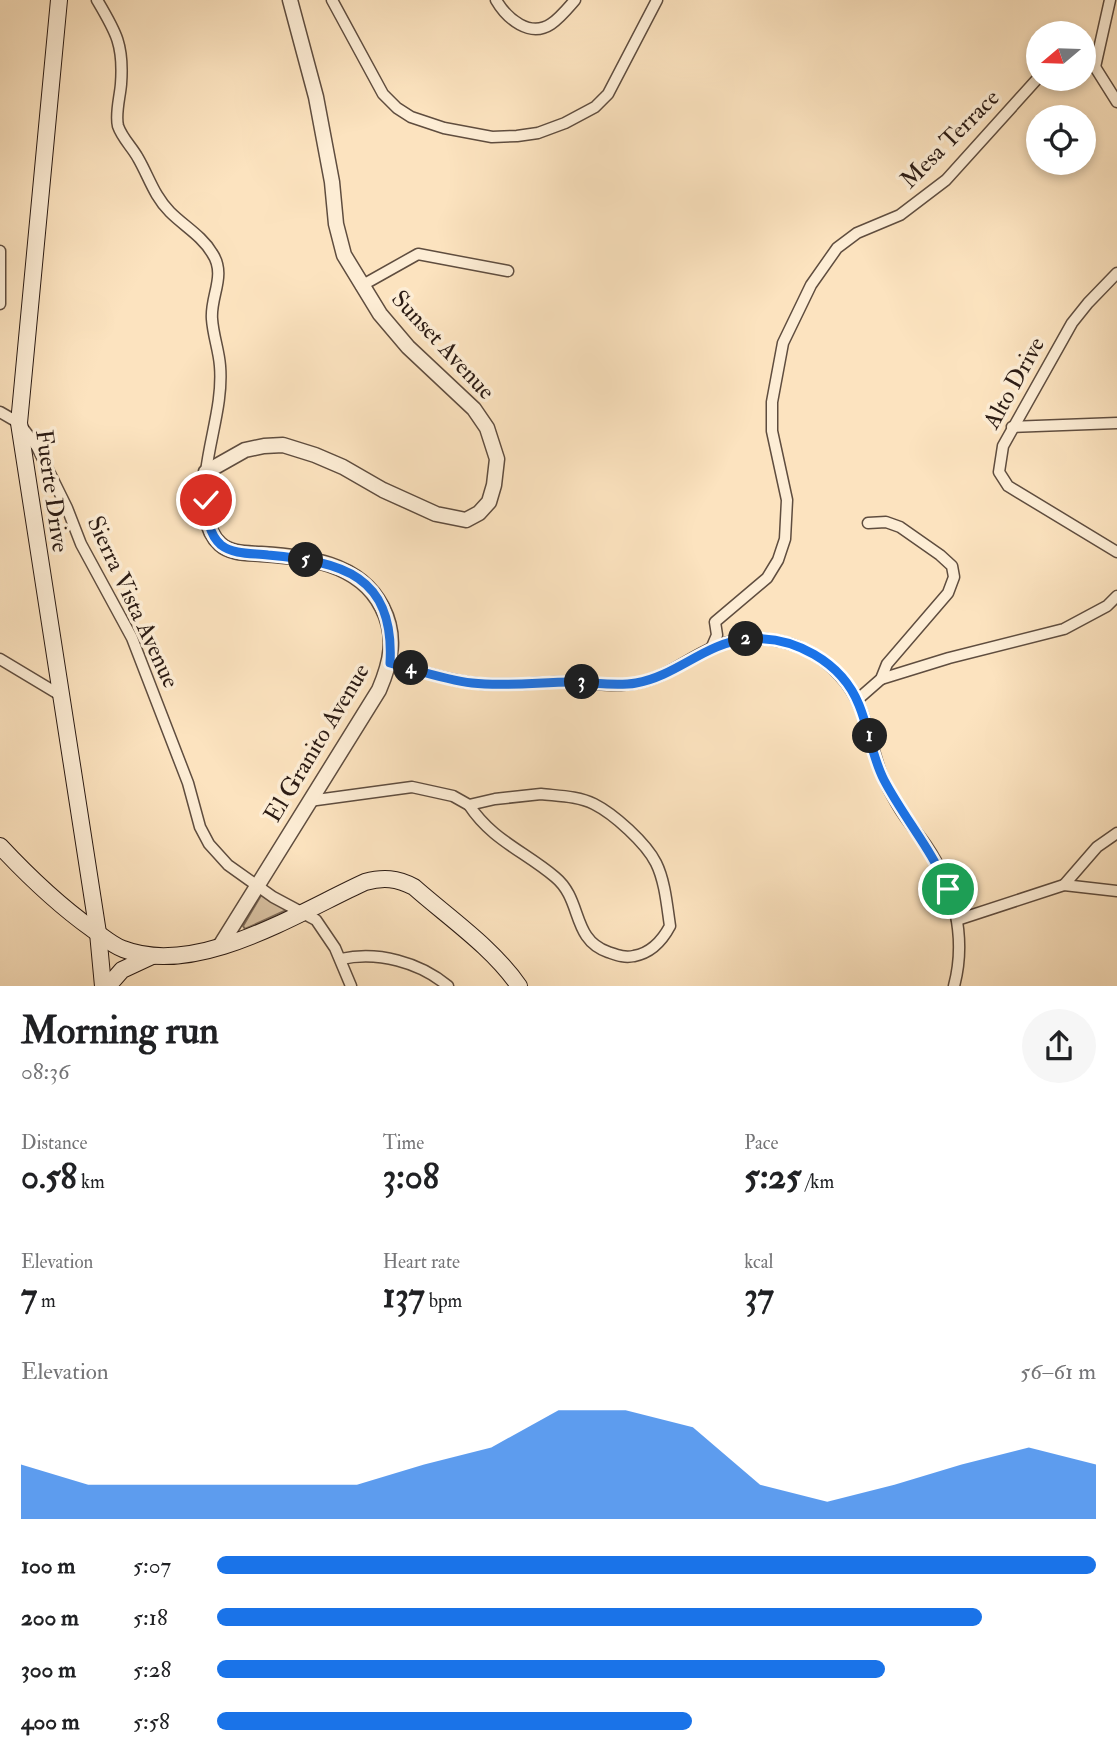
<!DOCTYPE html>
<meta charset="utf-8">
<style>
:root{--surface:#fff;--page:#f6f6f6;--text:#202124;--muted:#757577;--accent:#1a73e8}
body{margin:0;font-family:"IM FELL Double Pica",serif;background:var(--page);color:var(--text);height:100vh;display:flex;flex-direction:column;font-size:26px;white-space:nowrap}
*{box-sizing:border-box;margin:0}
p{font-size:23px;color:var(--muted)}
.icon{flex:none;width:38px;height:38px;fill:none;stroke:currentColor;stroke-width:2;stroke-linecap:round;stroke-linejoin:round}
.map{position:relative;height:986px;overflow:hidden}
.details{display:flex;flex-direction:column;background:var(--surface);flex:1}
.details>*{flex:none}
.needle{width:46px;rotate:251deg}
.controls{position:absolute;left:1026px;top:21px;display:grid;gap:14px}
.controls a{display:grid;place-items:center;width:70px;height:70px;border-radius:50%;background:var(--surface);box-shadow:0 4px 10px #0003;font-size:35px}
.pin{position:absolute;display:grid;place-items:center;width:60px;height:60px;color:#fff;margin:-30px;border:4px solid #fff;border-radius:50%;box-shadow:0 2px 7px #0007}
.km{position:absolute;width:35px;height:35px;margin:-18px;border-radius:50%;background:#222;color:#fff;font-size:19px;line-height:35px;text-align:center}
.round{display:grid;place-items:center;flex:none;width:74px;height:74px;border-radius:37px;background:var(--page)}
.headline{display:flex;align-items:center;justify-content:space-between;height:119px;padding:0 21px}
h1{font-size:38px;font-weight:700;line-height:52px}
.metrics{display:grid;grid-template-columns:repeat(3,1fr);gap:10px;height:119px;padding:7px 21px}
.metrics div{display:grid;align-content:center}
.metrics b{font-size:35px;font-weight:700}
.metrics small{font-size:19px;font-weight:400}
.metrics p{font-size:19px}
.chart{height:196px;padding:14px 21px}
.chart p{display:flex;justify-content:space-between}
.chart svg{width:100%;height:126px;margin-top:7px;fill:var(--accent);opacity:.7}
ul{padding:0 21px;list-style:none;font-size:23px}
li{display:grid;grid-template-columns:112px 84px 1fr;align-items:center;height:52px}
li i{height:18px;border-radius:9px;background:var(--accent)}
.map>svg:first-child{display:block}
.green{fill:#d8c1a2;stroke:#826e5b;stroke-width:2}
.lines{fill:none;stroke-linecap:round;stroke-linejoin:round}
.minor-casing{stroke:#5f4d3f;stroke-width:13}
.tertiary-casing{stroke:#5f4d3f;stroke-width:17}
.secondary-casing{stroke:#2b1b14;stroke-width:18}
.minor{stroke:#fdedd5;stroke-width:10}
.tertiary{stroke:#fdedd5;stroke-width:14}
.secondary{stroke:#fdedd5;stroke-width:16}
.route-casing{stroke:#fff;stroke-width:14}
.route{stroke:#1a73e8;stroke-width:9}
.labels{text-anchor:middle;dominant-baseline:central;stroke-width:7;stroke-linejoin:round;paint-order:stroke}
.street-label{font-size:24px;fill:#2b1b14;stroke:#fdedd5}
</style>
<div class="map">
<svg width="1117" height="986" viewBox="0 0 1117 986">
<rect width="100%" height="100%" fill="#fce3bf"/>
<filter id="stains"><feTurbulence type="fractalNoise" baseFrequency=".00286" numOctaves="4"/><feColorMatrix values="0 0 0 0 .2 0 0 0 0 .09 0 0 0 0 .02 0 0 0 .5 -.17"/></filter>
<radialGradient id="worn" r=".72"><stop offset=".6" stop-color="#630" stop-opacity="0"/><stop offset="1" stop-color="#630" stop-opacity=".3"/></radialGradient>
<path class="green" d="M263 892 291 908 245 929 243 926Z"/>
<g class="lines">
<g class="minor-casing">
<g id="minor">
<path d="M97 0C116 32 124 45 121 84 120 97 115 114 118 126 122 138 132 147 138 158 149 177 154 196 170 212 184 226 202 236 212 253 227 275 210 296 212 319 213 335 219 351 220 366 223 402 210 437 206 472"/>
<path d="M332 0 383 94 397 108 411 117 444 128 492 137 517 136 538 133 565 123 595 107 608 94 657 0"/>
<path d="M496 0C507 19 530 38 551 24 560 18 568 8 575 0"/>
<path d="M1083 63 1095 67 1117 102"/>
<path d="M1095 67 1110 0"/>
<path d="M0 251V304"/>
<path d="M1117 273 1088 303 1072 323 1003 446 999 472 1008 486 1117 552"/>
<path d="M361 286 418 254 508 271"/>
<path d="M0 412 19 423 37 447 67 508 81 544 132 638 188 783 200 827 209 844 228 865 273 897 316 920 335 948 351 986"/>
<path d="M1012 427 1117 423"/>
<path d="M711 649 717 635 715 622 767 578 778 560 785 539 787 500 772 431V402L783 343 811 285 837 248 857 233 900 215 946 180 1038 78"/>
<path d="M0 659 60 695"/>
<path d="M390 663C417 670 445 680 473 683 504 687 537 682 568 682 586 682 603 686 621 685 664 682 678 663 714 647 757 629 809 641 840 676 865 702 869 740 881 773 885 784 892 795 898 806 906 820 917 832 926 845 954 886 967 937 954 986"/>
<path d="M881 679 949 658 1064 629 1107 606 1117 596"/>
<path d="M857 700 881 679 887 664 948 593 954 577 952 566 940 555 900 527 886 522 868 523"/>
<path d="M541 794C558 796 578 796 594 804 614 814 646 843 656 863 665 881 667 906 670 926 662 941 651 953 634 956 624 958 617 955 608 952 571 939 583 900 555 877 524 851 492 840 469 805L495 799Z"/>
<path d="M309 801 412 787 453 796 469 805"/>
<path d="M1064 885 1097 847 1117 833"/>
<path d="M957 920 1064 885 1117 891"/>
<path d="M341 959C378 951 419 962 448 986"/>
</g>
</g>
<g class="tertiary-casing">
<path id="tertiary" d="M220 946 379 690C391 662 397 636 382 607 359 562 306 557 261 554 247 553 231 554 220 544 201 527 206 494 206 472L245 450 264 446 283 445 315 455 343 467 383 490 436 514 466 520 479 513 489 502 494 485 497 459 487 428 474 409 408 347 380 314 344 255 336 224 332 182 316 97 290 0"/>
</g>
<g class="secondary-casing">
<g id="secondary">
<path d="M59 0 19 423 98 933 103 986"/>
<path d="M0 846C29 877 57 904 92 929 101 935 112 945 123 949 197 978 299 912 365 882 383 877 397 878 414 887 449 918 492 947 519 986"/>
<path d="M108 986 122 970 152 956"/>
</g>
</g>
<use href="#minor" class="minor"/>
<use href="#tertiary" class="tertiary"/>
<use href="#secondary" class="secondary"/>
</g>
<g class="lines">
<g class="route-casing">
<path id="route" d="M206 500C207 515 208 534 221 545 234 555 253 553 268 555 342 562 395 575 390 663 417 670 445 680 472 683 505 687 540 682 573 682 594 682 614 687 636 683 677 676 706 642 748 639 793 635 842 662 859 705 869 729 872 757 884 780 904 818 932 850 948 889"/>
</g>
<use href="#route" class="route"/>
</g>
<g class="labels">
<g class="street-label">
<text transform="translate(950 139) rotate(-45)">Mesa Terrace</text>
<text transform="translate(443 345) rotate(47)">Sunset Avenue</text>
<text transform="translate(1014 383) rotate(-61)">Alto Drive</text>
<text transform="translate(52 491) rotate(82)">Fuerte Drive</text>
<text transform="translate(133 602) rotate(65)">Sierra Vista Avenue</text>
<text transform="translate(317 743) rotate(-59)">El Granito Avenue</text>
</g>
</g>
<rect width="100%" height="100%" filter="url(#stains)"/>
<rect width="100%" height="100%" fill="url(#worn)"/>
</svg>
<div class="controls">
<a><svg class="needle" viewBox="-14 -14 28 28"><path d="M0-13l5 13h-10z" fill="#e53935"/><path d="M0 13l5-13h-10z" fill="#757577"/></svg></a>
<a><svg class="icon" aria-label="locate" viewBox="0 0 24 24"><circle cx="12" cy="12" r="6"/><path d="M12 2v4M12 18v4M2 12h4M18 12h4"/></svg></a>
</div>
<div class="pin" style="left:948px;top:889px;background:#1e9e55"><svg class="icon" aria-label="arrive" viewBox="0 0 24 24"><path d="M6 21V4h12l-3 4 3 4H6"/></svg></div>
<div class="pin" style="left:206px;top:500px;background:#d93025"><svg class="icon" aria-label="check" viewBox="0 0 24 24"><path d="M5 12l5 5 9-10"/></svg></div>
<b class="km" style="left:870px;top:736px">1</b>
<b class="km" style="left:746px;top:639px">2</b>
<b class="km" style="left:582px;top:682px">3</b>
<b class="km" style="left:411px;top:668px">4</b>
<b class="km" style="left:306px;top:560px">5</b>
</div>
<section class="details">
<div class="headline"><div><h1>Morning run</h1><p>08:36</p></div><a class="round"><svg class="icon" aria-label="share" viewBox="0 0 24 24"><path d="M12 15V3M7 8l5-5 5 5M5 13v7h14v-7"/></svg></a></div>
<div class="metrics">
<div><p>Distance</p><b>0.58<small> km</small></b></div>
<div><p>Time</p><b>3:08</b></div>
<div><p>Pace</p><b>5:25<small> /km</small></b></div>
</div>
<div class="metrics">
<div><p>Elevation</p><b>7<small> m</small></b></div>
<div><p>Heart rate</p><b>137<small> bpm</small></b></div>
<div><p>kcal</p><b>37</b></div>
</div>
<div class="chart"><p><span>Elevation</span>56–61 m</p>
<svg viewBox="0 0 160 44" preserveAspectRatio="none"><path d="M0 44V25L10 32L20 32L30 32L40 32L50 32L60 25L70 19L80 6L90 6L100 12L110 32L120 38L130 32L140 25L150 19L160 25V44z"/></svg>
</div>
<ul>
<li><b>100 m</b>5:07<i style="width:100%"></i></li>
<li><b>200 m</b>5:18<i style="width:87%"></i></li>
<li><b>300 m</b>5:28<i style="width:76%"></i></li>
<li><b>400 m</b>5:58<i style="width:54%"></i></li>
</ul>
</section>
